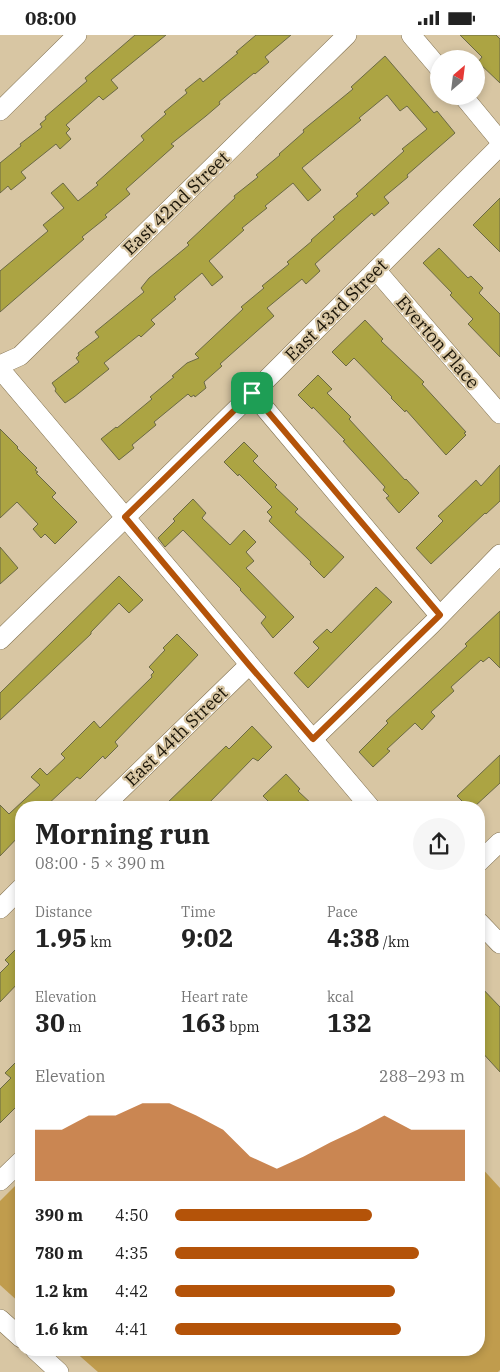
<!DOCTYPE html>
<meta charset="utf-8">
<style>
:root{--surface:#fff;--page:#f6f6f6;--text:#222;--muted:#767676;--accent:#b45309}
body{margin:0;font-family:"IBM Plex Serif",serif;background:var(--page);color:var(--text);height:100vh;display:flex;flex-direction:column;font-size:19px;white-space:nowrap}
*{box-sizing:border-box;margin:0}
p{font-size:16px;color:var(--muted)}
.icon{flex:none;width:28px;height:28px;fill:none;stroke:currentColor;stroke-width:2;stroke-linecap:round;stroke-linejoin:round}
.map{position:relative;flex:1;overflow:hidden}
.sheet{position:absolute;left:15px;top:766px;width:470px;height:555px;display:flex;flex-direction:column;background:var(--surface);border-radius:20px;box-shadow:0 2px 8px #0003}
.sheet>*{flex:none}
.needle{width:32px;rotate:28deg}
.fabs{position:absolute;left:430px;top:15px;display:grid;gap:10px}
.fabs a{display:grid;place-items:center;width:55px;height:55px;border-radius:50%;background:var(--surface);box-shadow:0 2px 8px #0003;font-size:25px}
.pin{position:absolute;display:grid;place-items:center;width:42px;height:42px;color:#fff;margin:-21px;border-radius:10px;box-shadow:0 2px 8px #0006}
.round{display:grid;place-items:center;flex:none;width:52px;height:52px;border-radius:26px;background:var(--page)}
.headline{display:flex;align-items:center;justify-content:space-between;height:85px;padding:0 20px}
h1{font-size:28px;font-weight:700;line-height:38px}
.stats{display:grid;grid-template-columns:repeat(3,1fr);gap:8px;height:85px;padding:5px 20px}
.stats div{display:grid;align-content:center}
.stats b{font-size:25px;font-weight:700}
.stats small{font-size:14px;font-weight:400}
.stats p{font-size:14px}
.chart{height:140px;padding:10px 20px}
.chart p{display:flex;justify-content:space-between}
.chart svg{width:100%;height:90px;margin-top:5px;fill:var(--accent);opacity:.7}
ul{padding:0 20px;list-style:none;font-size:16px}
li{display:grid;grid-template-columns:80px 60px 1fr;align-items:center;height:38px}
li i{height:12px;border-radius:6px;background:var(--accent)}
.status{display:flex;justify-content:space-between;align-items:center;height:35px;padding:0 25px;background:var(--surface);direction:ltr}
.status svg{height:14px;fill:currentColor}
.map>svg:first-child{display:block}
.green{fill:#c09c4d}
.building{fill:#aca443;stroke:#6b6945}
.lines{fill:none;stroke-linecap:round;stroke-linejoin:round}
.street-casing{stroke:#817150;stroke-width:20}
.street{stroke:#fff;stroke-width:19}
.route-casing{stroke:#fff;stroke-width:10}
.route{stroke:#b45309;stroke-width:6}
.labels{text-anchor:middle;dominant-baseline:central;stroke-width:4.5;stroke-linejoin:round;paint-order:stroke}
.street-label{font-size:18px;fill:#1b1508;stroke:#d8c6a3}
</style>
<div class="status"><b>08:00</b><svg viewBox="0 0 49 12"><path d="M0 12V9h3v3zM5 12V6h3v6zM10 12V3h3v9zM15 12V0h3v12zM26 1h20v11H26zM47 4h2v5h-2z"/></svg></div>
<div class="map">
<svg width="500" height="1337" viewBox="0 0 500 1337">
<rect width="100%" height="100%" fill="#d8c6a3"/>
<g class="green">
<path d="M479 1130 500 1153V1335L498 1337H98L73 1315H479Z"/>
<path d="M21 1145V1269L0 1250V1166Z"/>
</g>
<g class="building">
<path d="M135 0H166L111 45 118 53 103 65 99 61 66 90 70 94 66 98 71 104 60 114 56 109 21 137 26 143 11 155 8 151 0 158V128L21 111 20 109 42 92 40 89 46 84 45 82 87 46 85 43Z"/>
<path d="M256 0H291L265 22 269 27 255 39 254 38 219 67 220 69 206 81 171 109 174 111 126 154 130 159 105 180 107 182 82 202 84 204 0 277V236L48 196 43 190 64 173 51 158 63 148 78 166 98 150 96 148 144 105 141 101 166 79 164 77 187 58 185 55 200 43 203 47 238 18 236 17Z"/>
<path d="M460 0H496L500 4V48L478 27 482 22Z"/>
<path d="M385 21 434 78 437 76 455 98 407 140 408 142 384 162 389 168 374 181 372 178 315 229 320 236 306 249 302 244 267 273 274 281 220 329 222 331 204 347 206 353 195 362 194 360 191 362 188 359 154 387 156 390 132 410 134 413 119 425 101 404 116 392 117 393 152 364 150 362 174 342 172 341 187 328 199 323 195 319 243 274 241 272 264 253 262 251 289 229 287 227 312 206 311 205 335 184 333 182 358 161 356 159 404 116 402 114 427 94 407 71 400 76 387 60 359 83 361 85 302 133 321 155 308 166 293 148 265 171 267 173 242 193 244 195 209 226 223 242 212 251 202 238 174 262 176 264 151 285 155 289 141 302 139 300 104 328 109 334 74 362 65 368 55 356 56 354 52 348 79 327 76 323 79 320 78 318 99 302 95 297 144 257 141 253 149 243 189 210 187 208 235 163 234 161 258 142 256 140 280 120 279 119 304 97 303 95 353 54 351 52Z"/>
<path d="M500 163V217L473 190Z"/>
<path d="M439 213 468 243 471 241 483 253 479 258 500 279V322L468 289 473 284 450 260 452 258 423 228Z"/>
<path d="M365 285 383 304 381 306 424 347 422 349 466 397 464 398 466 400 446 420 406 375 405 377 391 363 392 362 354 323 346 331 332 317Z"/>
<path d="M318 340 332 354 327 358 351 382 349 384 405 445 406 444 419 458 399 478 386 463 389 461 383 455 385 452 343 406 345 405 313 372 312 374 298 360Z"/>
<path d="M0 394 18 412 17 413 37 433 35 435 38 437 36 438 56 458 52 462 77 487 55 509 45 499 41 503 33 494 38 489 17 467 0 483Z"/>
<path d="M244 407 258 421 253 426 277 450 275 452 298 474 295 477 344 522 324 543 310 529 311 527 269 486 272 482 267 477 272 472 239 439 238 441 224 427Z"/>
<path d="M500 430V466L486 479 485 478 431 529 416 513 443 486 438 481 452 468 476 445 481 451Z"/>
<path d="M193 464 206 478 202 483 230 510 244 495 256 507 246 517 254 526 246 533 294 582 273 603 261 588 266 582 240 555 241 554 183 495 165 512 158 503 175 486 173 484Z"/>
<path d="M0 512 18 533 0 549Z"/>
<path d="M119 541 143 565 129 578 119 568 91 597V599L0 685V658Z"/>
<path d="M376 552 392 567 308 653 294 638 319 613 313 607 327 594 331 598Z"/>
<path d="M500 576V633L489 622 483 627 481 625 451 652 454 656 431 677 435 681 422 695 415 688 387 714 390 716 373 732 359 717 388 688 386 686 467 611 465 609Z"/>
<path d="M177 599 198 620 115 707 118 711 105 724 103 721 80 744 77 742 45 772H21V799L0 821V770L9 779 40 750 31 742 40 733 47 740 65 723 61 719 94 686 100 693 152 642 151 640 154 637 149 632 165 615 163 613Z"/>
<path d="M252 691 272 712 258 726 253 723 205 772H163L226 711 229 714Z"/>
<path d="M500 720V748L474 772H468L457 761Z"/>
<path d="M286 739 300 754 298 756 315 772H274L263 761Z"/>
<path d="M21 909V945L0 967V938L9 929 5 925Z"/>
<path d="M479 950 500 972V1037L479 1014Z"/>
<path d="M21 1022V1067L0 1088V1054L11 1043 5 1038Z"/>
</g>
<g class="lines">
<g class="street-casing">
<g id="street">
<path d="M411 0 439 33"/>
<path d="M463 61 500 106"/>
<path d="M0 76 77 0"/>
<path d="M376 235 500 379"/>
<path d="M0 330 20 321 347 0"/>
<path d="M0 334 370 772"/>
<path d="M252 358 439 580"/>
<path d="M0 605 256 355 500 111"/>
<path d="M313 704 432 589 500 519"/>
<path d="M103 772 249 630"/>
<path d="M479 827 500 807"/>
<path d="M0 874 21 853"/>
<path d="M479 887 500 909"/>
<path d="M0 1146 21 1126"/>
<path d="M0 1284 21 1303"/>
<path d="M35 1315 59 1337"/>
</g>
</g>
<use href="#street" class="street"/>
</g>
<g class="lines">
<g class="route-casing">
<path id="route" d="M252 358 440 580 313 704 249 630 125 482Z"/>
</g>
<use href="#route" class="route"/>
</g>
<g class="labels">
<g class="street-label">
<text transform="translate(176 168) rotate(-44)">East 42nd Street</text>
<text transform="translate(336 275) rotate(-45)">East 43rd Street</text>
<text transform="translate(438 307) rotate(49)">Everton Place</text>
<text transform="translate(176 701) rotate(-44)">East 44th Street</text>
</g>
</g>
</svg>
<div class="fabs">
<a><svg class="needle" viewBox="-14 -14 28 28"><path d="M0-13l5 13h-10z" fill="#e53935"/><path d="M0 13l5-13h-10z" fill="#767676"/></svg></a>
</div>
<div class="pin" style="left:252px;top:358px;background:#1e9e55"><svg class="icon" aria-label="arrive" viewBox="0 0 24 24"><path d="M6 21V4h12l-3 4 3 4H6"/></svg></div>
<section class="sheet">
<div class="headline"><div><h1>Morning run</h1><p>08:00 · 5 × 390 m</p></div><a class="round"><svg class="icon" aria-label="share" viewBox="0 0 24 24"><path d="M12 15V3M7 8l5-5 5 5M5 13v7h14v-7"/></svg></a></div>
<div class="stats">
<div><p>Distance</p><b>1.95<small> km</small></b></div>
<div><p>Time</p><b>9:02</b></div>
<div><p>Pace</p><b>4:38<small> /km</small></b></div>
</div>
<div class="stats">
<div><p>Elevation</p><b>30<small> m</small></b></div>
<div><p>Heart rate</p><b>163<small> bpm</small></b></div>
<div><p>kcal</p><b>132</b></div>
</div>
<div class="chart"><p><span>Elevation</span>288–293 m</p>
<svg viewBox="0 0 160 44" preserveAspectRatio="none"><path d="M0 44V19L10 19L20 12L30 12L40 6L50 6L60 12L70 19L80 32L90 38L100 32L110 25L120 19L130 12L140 19L150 19L160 19V44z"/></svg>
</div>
<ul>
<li><b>390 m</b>4:50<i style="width:68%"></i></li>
<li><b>780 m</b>4:35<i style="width:84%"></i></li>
<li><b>1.2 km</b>4:42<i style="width:76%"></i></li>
<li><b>1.6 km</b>4:41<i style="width:78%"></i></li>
</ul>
</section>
</div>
